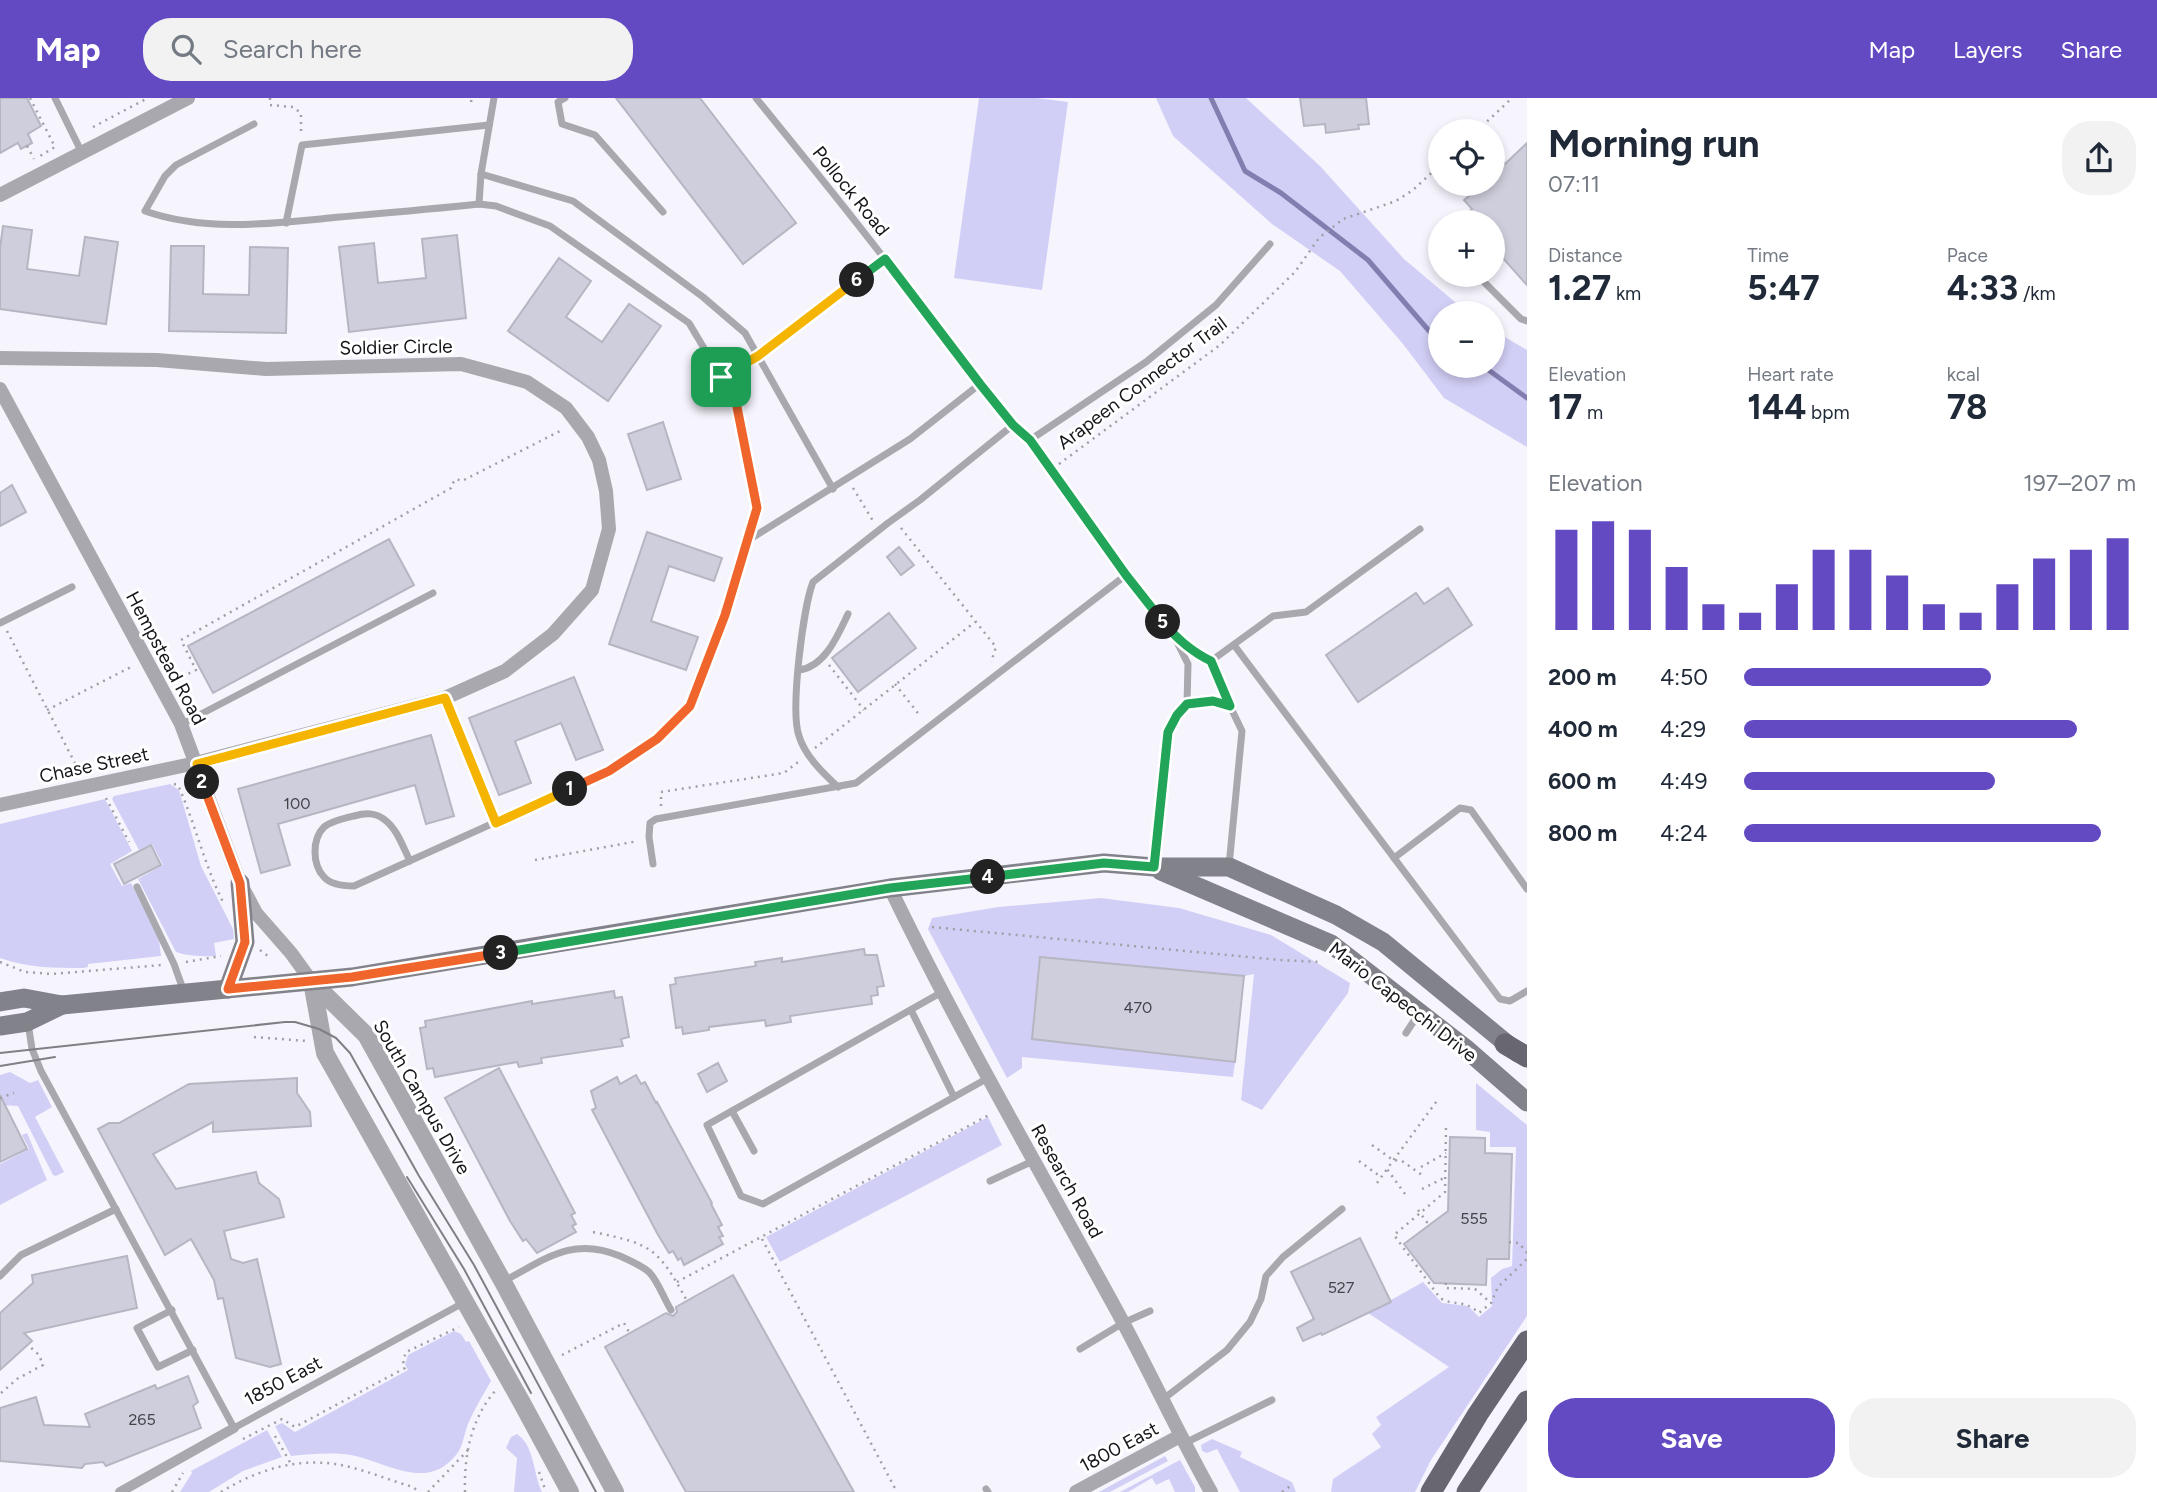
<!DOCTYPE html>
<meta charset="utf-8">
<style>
:root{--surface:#fff;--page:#f2f2f3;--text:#1f2937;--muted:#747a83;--accent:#634ac2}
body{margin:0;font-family:Figtree,sans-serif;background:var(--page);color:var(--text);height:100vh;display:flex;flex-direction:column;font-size:26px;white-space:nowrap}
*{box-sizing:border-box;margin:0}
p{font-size:23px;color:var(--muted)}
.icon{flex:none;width:38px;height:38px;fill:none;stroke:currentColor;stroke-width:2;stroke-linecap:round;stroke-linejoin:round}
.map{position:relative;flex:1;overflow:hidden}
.panel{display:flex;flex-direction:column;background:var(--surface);width:630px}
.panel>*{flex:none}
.fabs{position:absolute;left:1428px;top:21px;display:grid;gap:14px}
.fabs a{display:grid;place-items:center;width:77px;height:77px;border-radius:50%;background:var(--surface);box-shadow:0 4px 10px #0003;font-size:35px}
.pin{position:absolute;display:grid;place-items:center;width:60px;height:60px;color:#fff;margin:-30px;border-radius:14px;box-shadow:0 4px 10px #0006}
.km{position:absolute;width:35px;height:35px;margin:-18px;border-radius:50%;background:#222;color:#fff;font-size:19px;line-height:35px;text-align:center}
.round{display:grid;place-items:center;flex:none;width:74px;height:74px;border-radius:28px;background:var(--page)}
.overview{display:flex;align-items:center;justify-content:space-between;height:119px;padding:0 21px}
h1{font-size:38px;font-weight:700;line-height:52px}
.metrics{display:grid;grid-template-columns:repeat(3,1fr);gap:10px;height:119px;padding:7px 21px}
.metrics div{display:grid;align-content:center}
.metrics b{font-size:35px;font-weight:700}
.metrics small{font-size:19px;font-weight:400}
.metrics p{font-size:19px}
.chart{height:196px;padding:14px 21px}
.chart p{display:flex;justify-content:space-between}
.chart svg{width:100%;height:126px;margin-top:7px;stroke:var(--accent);stroke-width:6}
.button{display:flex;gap:14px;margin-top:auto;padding:14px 21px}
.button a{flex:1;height:80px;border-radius:28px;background:var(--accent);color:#fff;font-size:28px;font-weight:700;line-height:80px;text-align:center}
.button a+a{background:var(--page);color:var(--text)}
ul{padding:0 21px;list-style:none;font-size:23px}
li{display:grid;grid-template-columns:112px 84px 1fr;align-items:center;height:52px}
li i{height:18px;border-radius:9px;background:var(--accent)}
header{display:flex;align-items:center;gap:42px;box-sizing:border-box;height:98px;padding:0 35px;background:var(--accent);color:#fff}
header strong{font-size:33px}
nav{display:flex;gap:38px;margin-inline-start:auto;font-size:24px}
.search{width:490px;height:63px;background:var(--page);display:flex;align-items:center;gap:18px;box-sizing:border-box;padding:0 24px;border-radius:28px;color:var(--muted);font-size:26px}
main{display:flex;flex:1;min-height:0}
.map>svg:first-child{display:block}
.green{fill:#d2cff6}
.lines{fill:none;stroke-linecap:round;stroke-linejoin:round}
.stream{stroke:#827eb0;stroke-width:5}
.building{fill:#cfcedc;stroke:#b6b6c3;stroke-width:2}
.path{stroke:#a09fa6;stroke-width:2.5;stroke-dasharray:2 5;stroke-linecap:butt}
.service{stroke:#a8a8ae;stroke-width:7}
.pedestrian{stroke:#a8a8ae;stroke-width:10}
.minor{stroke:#a8a8ae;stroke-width:14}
.tertiary{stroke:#a8a8ae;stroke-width:18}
.secondary{stroke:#82828b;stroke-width:19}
.primary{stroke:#686771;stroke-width:21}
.tram{stroke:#807f86;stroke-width:2}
.split-1-casing{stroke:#fff;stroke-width:14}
.split-2-casing{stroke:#fff;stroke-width:14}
.split-3-casing{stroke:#fff;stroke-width:14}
.split-4-casing{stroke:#fff;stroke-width:14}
.split-5-casing{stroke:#fff;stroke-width:14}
.split-6-casing{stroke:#fff;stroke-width:14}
.split-7-casing{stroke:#fff;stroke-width:14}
.split-1{stroke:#f0652b;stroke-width:9}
.split-2{stroke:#f5b400;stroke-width:9}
.split-3{stroke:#f0652b;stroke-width:9}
.split-4{stroke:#22a559;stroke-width:9}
.split-5{stroke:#22a559;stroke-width:9}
.split-6{stroke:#22a559;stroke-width:9}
.split-7{stroke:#f5b400;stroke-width:9}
.labels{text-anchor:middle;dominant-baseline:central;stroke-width:6;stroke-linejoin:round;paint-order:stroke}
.number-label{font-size:16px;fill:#44434a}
.street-label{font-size:19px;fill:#16151a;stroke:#fff}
</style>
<header>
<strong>Map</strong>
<div class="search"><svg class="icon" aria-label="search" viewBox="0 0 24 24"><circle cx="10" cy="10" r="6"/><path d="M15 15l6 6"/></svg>Search here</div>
<nav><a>Map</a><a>Layers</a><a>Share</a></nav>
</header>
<main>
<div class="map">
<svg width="1527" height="1394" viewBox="0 0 1527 1394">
<rect width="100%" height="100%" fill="#f6f5fe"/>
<g class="green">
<path d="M979 0H1037L1068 4 1042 192 954 180Z"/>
<path d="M1156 0H1246L1320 68 1404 161 1468 215H1440V268H1493V232L1527 252V349L1444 300 1403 246 1340 173 1272 126 1173 38Z"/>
<path d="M170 686 179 692 201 768 233 831 234 841 214 845 216 858C207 859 186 858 176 854L138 781 163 767 152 746 139 752 112 701 114 698Z"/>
<path d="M105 701 132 753 110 766 122 788 131 785 159 842 161 858 88 866V869L83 870C53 870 28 870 0 860V726Z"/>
<path d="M1101 800 1179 810 1271 837 1350 885 1348 895 1262 1012 1241 1002 1254 876 1244 878 1040 859 1032 941 1235 964 1233 979 1022 959V970L1007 980 928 831 932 820 998 809Z"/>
<path d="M10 974 30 985 38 982 52 1009 35 1019 64 1074 56 1078 53 1077 18 1008 0 1007V977Z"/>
<path d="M1476 985 1527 1027V1218L1431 1362 1415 1394H1331L1333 1381 1381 1349 1372 1336 1381 1327 1376 1319 1449 1269 1368 1215 1423 1184 1442 1205 1468 1208 1479 1219 1492 1208 1491 1180 1502 1171 1512 1168 1516 1049H1490V1034L1476 1032Z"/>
<path d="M988 1019 1002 1047 780 1164 766 1139Z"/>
<path d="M27 1035 47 1082 0 1107V1066L29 1051 22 1037Z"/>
<path d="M454 1233 461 1236 466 1244 469 1243 491 1283C483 1297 474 1312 468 1326 464 1336 463 1349 456 1357 426 1394 387 1364 351 1357 331 1354 311 1356 291 1358L275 1328 282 1325 295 1334 408 1272 405 1266 408 1257Z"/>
<path d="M267 1332 282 1359 243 1373 209 1394H180L192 1375 191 1373Z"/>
<path d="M517 1336C535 1348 533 1376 542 1394H514L517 1360 506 1350 511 1339Z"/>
<path d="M1212 1341 1242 1354 1240 1359 1292 1384 1296 1394H1240L1217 1351 1207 1355 1202 1353 1201 1347Z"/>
<path d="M1165 1358 1168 1363 1110 1394H1099Z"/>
<path d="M1180 1362 1195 1389V1394H1175L1169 1381 1156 1387 1152 1380 1128 1394H1120Z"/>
</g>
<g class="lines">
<g class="stream">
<path d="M1211 0 1245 73 1281 95 1368 162 1430 234 1440 240"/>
<path d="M1483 268 1527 300"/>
</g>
</g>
<g class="building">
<path d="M0 0H27L41 28 28 36 32 45 21 51 18 45 0 55Z"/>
<path d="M616 0H700L796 125 743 166Z"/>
<path d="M1300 0H1366L1369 26 1358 27 1359 31 1326 35 1325 26 1304 28Z"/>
<path d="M1527 45V187L1493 149V124H1458L1472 111 1464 102 1483 86H1493V67L1500 61 1505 66Z"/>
<path d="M3 128 32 132 27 171 79 178 85 139 118 144 106 226 0 211V150Z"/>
<path d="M457 137 466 220 349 234 339 149 374 145 378 185 426 180 422 141Z"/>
<path d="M171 148H204L203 196 249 197 250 149 288 150 286 235 169 233Z"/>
<path d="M559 160 591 183 566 219 602 244 629 206 661 228 608 303 508 233Z"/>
<path d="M663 324 681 381 647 392 628 336Z"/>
<path d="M12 387 26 414 0 428V395Z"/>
<path d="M647 434 722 460 714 483 669 468 651 523 698 539 686 572 609 546Z"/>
<path d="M389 441 414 487 213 595 188 548Z"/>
<path d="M899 449 914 467 901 477 887 459Z"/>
<path d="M1448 490 1472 527 1358 604 1326 557 1416 495 1424 506Z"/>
<path d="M889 515 916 550 858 594 832 560Z"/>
<path d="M574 579 603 652 576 662 561 625 515 643 531 685 499 697 469 620Z"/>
<path d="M431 637 454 718 426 726 415 687 278 726 290 767 261 775 238 691Z"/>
<path d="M151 747 161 767 124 786 114 766Z"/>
<path d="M864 851 865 857H877L884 888 877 889 878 897 871 898 872 906 790 918 791 924 766 928 765 922 709 929V932L683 936 682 929 676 930 670 887 676 886 675 880 756 868 755 864 782 860V864Z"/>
<path d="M1040 859 1244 878 1235 964 1032 941Z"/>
<path d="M614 893 615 900 622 899 629 939 621 941 623 948 541 960 542 965 519 969 517 964 435 979 433 970 427 971 420 930 426 929 425 923 532 903V906Z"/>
<path d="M718 965 727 983 707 994 698 976Z"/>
<path d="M499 970 575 1115 571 1117 576 1126 572 1128 576 1134 537 1155 526 1141 523 1143 510 1123 445 1000Z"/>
<path d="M636 977 641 986 645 984 656 1005 657 1004 712 1105 711 1106 722 1127 718 1129 723 1138 719 1139 723 1146 684 1167 681 1160 678 1162 673 1153 669 1155 657 1135 592 1012 596 1010 591 993 617 979 620 986Z"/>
<path d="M297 980V995L310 1014 311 1028 213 1034V1024L153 1056 176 1091 256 1074 259 1085 279 1101 284 1119 224 1133 231 1161 243 1165 257 1161 281 1266 270 1269 236 1260 223 1200 218 1201 214 1182 191 1141 165 1157 98 1031 109 1025H119L189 986Z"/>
<path d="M0 997 27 1051 0 1064Z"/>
<path d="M1450 1039 1485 1040V1055L1512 1056 1509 1161H1487L1486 1187 1434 1185 1404 1146 1448 1113Z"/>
<path d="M1360 1140 1391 1204 1322 1237 1321 1235 1303 1243 1297 1230 1314 1221 1291 1174Z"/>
<path d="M127 1158 137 1210 24 1235 32 1243 0 1272V1215L33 1185 32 1177Z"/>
<path d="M733 1177 854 1394H686L605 1249 666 1215 673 1218 677 1214 676 1209Z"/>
<path d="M188 1278 198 1304 193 1308 201 1330 106 1368 103 1364 85 1366 82 1370 0 1363V1310L36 1299 44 1327 90 1329 85 1316 155 1287 157 1291Z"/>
</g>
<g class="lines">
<g class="path">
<path d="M30 0 55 49 40 58"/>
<path d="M270 0V7L293 9 301 15V35"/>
<path d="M471 4 472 0"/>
<path d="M93 29 148 0"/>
<path d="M1477 33 1512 0"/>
<path d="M27 48 34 61"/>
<path d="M1059 366 1220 247 1295 174 1319 140 1343 121 1396 103 1413 92 1440 67"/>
<path d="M853 390 873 423"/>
<path d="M901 430 996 549 991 564"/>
<path d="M7 533 79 673"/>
<path d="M829 567 864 612"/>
<path d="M176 582 196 572 181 542 451 390 452 386 456 381 462 383 562 332"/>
<path d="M895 586 921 619"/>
<path d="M47 612 131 569"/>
<path d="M815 650 975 524"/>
<path d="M174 686 178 687C195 725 204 766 223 804"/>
<path d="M106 700 129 744"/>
<path d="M661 708V694L784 675 798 664"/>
<path d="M535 762 638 743"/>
<path d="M932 829 1280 862 1321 864"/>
<path d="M260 852 268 858"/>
<path d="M0 864 25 874 52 876 162 867"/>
<path d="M186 864 221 858"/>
<path d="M254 939 307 943"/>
<path d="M0 1000 14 995"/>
<path d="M1446 1030 1445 1094 1394 1137 1440 1200C1455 1209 1462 1200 1479 1215L1491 1205 1498 1189 1527 1161"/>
<path d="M1372 1047 1393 1062 1402 1063 1422 1077"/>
<path d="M1359 1063 1381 1079"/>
<path d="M1421 1069 1446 1055"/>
<path d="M1377 1085 1387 1071"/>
<path d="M1422 1091 1446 1079"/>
<path d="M1405 1096 1387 1071 1439 1000"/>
<path d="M1418 1112 1429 1127"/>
<path d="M593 1134C652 1146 658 1150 687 1203"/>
<path d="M762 1141 897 1394"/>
<path d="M1509 1144 1519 1145 1527 1155"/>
<path d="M677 1184 989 1017"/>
<path d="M1446 1185 1445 1190 1475 1191 1491 1205"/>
<path d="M562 1257 624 1225 630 1236"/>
<path d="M1 1295 17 1281 43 1267 39 1257 28 1247"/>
<path d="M275 1338 291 1366"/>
<path d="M243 1341 282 1321 295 1329 405 1270 403 1263 406 1254 459 1229"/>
<path d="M539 1374 546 1394"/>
<path d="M172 1394 183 1375"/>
<path d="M221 1394C255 1373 294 1360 335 1366 361 1370 388 1382 413 1389L419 1394"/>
<path d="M428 1394 468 1352"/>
<path d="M465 1394C464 1357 471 1320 496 1292"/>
<path d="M1282 1394 1293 1386"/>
</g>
<g class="service">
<path d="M55 0 82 55"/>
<path d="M565 0 558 4 562 26 595 37 663 114"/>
<path d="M756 0C808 64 860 127 909 193 947 243 983 300 1030 342 1056 377 1081 413 1106 448 1135 490 1165 541 1211 563L1230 608"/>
<path d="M254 26 176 67 165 78 145 113C207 135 276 125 340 119 386 115 433 111 479 106L496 108 550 128 689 225 736 304 757 410 725 517 690 608 657 641 609 673 354 788C343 788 331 787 324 779 312 766 312 741 324 729 331 723 345 720 354 718 365 715 375 714 385 722 397 731 403 749 410 763"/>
<path d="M481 76 573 103 703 199 745 235 833 391"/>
<path d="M479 106 481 76 494 0"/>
<path d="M286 125 302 47 489 27"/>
<path d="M1477 177 1521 221 1527 223"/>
<path d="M721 279 758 258 885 161"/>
<path d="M1030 342 1146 264 1216 207 1270 146"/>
<path d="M747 443 910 341 980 286"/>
<path d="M0 525 72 489"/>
<path d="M1176 542 1188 566 1187 606"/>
<path d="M1234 547 1500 901 1510 903 1527 893"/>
<path d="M1211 563 1273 518 1306 514 1420 431"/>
<path d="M799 572C825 569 838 537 848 516"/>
<path d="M445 600 496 725"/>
<path d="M182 626 433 495"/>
<path d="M838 689C823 675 805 658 799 638 790 613 803 510 813 484L888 425 920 402 1013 327"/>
<path d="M1394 760 1460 710 1471 712 1527 791"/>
<path d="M653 766 649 739 650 725 656 721 856 685 1126 477"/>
<path d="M1154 768 1168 634 1177 617 1187 606 1213 603 1230 608 1242 633 1229 768"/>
<path d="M137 789 174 866 184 894"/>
<path d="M942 894 707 1027 741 1098 763 1106 988 980"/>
<path d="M911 912 954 999"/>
<path d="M28 925 32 951 41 973 234 1330 463 1205"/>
<path d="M1406 935 1419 915"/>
<path d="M732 1013 754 1053"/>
<path d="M990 1083 1033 1063"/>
<path d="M0 1178 21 1157 116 1111"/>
<path d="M504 1183C546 1161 572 1138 620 1158 629 1162 642 1168 649 1174 658 1183 664 1201 671 1212"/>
<path d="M172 1212 137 1230 158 1269 193 1252"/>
<path d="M1080 1251 1123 1225 1150 1213"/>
<path d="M1162 1302 1227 1252 1250 1224 1261 1201 1266 1178 1283 1159 1342 1111"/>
<path d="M1185 1345 1272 1302"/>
<path d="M986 1391 988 1394"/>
</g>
<path class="pedestrian" d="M120 1394 234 1330"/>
<g class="minor">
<path d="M0 97 188 0"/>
<path d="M0 260 157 262 266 271 461 266 527 284 566 310 588 339 599 362 606 393 609 431 592 492 553 536 505 573 445 600 196 665 0 707"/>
<path d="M0 291 181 626 240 785 256 815 291 855 312 884"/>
<path d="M890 790C960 935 1041 1074 1118 1215 1150 1274 1178 1335 1211 1394"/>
<path d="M1076 1394 1180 1338"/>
</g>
<g class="tertiary">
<path d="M312 884 366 937 503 1184 615 1394"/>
<path d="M312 884 325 955 522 1305 570 1394"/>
</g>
<g class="secondary">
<path d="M1161 773 1331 846 1465 950 1527 1004"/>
<path d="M228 891 245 844 240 785"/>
<path d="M0 904 24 900 62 907 352 879 890 790 1104 765 1154 769H1229L1336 817 1383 844 1518 955"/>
<path d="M0 928 27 924 62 907"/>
</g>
<g class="primary">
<path d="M1505 946 1527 959"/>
<path d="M1431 1394 1478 1316 1527 1243"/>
<path d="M1467 1394 1527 1303"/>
</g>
<g class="tram">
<path d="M0 955 285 924H295L319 931 336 940 350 955 419 1078 474 1167 596 1394"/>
<path d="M0 968 55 959"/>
<path d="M407 1079 464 1171 531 1295"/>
</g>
</g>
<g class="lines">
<g class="split-1-casing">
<path id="split-1" d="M570 691 609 673 657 641 690 608 725 517 757 410 736 304 721 279"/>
</g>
<g class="split-2-casing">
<path id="split-2" d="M202 684 197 666 445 600 496 725 570 691"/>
</g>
<g class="split-3-casing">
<path id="split-3" d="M202 684 240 785 245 844 228 891 352 879 501 855"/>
</g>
<g class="split-4-casing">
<path id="split-4" d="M501 855 890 790 988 779"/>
</g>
<g class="split-5-casing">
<path id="split-5" d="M988 779 1104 765 1154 769 1168 634 1177 617 1187 606 1213 603 1230 608 1211 563C1192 554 1177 541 1163 524"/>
</g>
<g class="split-6-casing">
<path id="split-6" d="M857 182 885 161 980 286 1013 327 1030 342 1126 477 1163 524"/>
</g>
<g class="split-7-casing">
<path id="split-7" d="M721 279 758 258 857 182"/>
</g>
<use href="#split-1" class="split-1"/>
<use href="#split-2" class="split-2"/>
<use href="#split-3" class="split-3"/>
<use href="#split-4" class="split-4"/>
<use href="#split-5" class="split-5"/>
<use href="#split-6" class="split-6"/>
<use href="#split-7" class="split-7"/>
</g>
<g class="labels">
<g class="number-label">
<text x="297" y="705">100</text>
<text x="1138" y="909">470</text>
<text x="1474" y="1120">555</text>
<text x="1341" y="1189">527</text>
<text x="142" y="1321">265</text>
</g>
<g class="street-label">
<text transform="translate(851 93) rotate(51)">Pollock Road</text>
<text transform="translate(396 249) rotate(-1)">Soldier Circle</text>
<text transform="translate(1142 285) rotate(-37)">Arapeen Connector Trail</text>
<text transform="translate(166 560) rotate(62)">Hempstead Road</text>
<text transform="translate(94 667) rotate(-12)">Chase Street</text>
<text transform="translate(1403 904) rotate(38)">Mario Capecchi Drive</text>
<text transform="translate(422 999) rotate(60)">South Campus Drive</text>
<text transform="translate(1067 1083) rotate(61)">Research Road</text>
<text transform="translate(283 1283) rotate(-28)">1850 East</text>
<text transform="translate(1119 1349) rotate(-28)">1800 East</text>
</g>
</g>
</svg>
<div class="fabs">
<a><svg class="icon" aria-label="locate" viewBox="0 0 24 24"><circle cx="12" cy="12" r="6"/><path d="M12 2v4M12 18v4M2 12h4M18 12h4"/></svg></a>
<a>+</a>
<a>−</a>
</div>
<div class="pin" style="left:721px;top:279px;background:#1e9e55"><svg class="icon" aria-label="arrive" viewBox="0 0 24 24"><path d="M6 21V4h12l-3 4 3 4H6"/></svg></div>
<b class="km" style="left:570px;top:691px">1</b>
<b class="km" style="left:202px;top:684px">2</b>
<b class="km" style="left:501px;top:855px">3</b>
<b class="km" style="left:988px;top:779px">4</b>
<b class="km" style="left:1163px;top:524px">5</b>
<b class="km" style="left:857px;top:182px">6</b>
</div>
<section class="panel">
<div class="overview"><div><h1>Morning run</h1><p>07:11</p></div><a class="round"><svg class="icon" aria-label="share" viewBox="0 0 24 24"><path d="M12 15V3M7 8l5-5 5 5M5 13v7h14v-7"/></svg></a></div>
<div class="metrics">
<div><p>Distance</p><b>1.27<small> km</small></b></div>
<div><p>Time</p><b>5:47</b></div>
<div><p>Pace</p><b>4:33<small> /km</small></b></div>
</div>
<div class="metrics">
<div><p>Elevation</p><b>17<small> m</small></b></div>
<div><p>Heart rate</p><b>144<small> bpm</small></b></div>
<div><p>kcal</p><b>78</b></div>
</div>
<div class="chart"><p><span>Elevation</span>197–207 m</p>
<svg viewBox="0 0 160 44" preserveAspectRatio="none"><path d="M5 44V9M15 44V6M25 44V9M35 44V22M45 44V35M55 44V38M65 44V28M75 44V16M85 44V16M95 44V25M105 44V35M115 44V38M125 44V28M135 44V19M145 44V16M155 44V12"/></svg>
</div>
<ul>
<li><b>200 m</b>4:50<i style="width:63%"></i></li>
<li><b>400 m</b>4:29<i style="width:85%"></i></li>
<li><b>600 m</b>4:49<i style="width:64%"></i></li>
<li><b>800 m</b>4:24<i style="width:91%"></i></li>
</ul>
<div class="button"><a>Save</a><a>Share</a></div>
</section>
</main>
